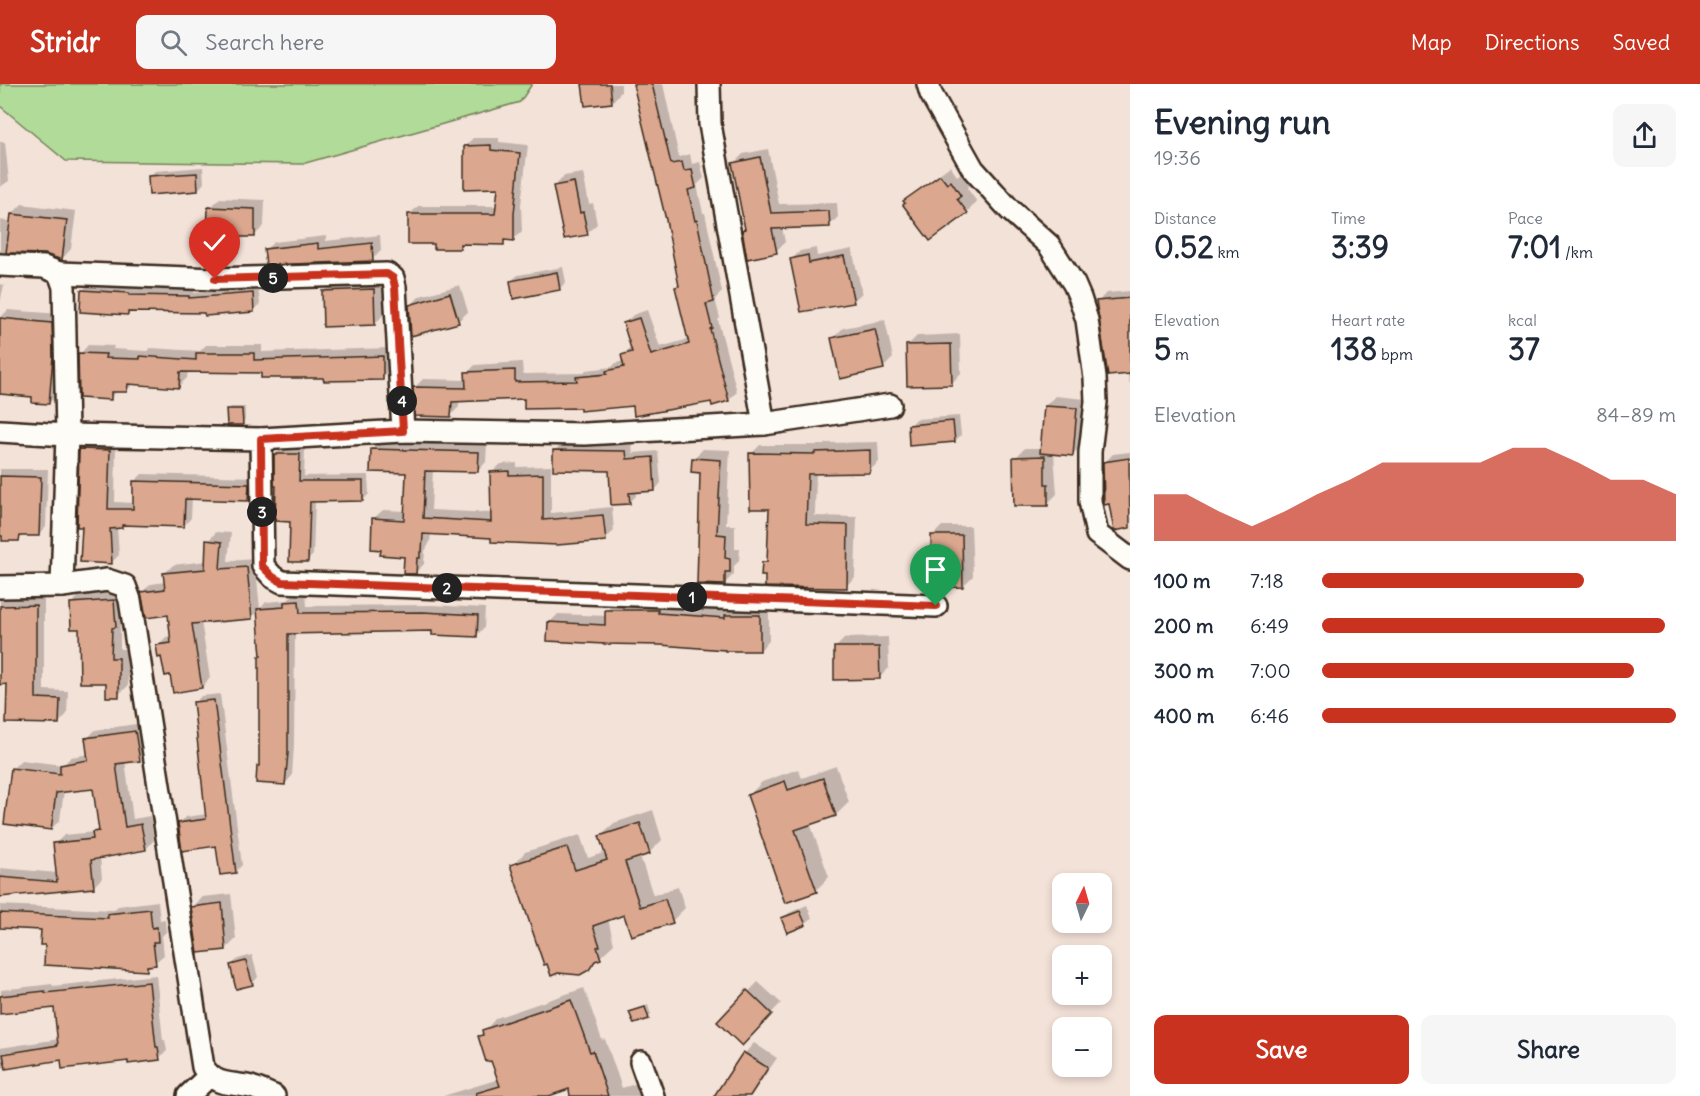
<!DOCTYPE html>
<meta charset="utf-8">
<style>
:root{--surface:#fff;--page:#f6f6f7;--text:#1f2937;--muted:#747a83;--accent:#c8321e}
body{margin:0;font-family:Delius,sans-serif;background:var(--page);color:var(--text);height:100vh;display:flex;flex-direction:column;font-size:22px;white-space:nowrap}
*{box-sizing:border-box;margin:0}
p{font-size:20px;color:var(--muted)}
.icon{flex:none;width:33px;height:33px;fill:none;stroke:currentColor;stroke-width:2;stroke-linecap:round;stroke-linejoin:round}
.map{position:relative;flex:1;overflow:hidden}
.panel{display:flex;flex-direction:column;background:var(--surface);width:570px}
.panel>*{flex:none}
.needle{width:39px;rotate:5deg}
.tools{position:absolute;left:1052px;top:789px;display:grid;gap:12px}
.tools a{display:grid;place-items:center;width:60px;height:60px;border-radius:12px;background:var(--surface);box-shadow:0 3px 9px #0003;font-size:30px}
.pin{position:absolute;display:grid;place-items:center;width:51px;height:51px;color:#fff;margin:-62px -26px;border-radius:50% 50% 50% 0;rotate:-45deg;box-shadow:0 0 6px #0007}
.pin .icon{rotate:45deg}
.km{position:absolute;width:30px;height:30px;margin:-15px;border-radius:50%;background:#222;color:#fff;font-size:16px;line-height:30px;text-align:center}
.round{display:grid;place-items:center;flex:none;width:63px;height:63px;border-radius:12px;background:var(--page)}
.headline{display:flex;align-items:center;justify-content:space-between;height:102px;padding:0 24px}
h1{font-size:33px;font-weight:700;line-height:45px}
.figures{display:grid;grid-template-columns:repeat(3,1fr);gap:9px;height:102px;padding:6px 24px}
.figures div{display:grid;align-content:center}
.figures b{font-size:30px;font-weight:700}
.figures small{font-size:16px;font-weight:400}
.figures p{font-size:16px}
.chart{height:168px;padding:12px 24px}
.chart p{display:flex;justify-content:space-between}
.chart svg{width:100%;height:108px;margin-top:6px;fill:var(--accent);opacity:.7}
.action{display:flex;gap:12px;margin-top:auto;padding:12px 24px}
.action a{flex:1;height:69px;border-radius:12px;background:var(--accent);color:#fff;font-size:24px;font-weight:700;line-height:69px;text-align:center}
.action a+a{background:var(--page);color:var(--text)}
ul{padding:0 24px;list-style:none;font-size:20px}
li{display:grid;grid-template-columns:96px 72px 1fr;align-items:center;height:45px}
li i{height:15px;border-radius:8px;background:var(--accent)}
header{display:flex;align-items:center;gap:36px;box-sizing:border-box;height:84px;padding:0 30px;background:var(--accent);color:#fff}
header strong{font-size:28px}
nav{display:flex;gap:33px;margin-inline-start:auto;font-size:21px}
.search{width:420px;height:54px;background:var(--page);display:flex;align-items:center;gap:15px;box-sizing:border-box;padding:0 21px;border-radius:12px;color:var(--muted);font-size:22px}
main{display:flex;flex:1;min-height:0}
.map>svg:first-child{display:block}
.green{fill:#b1db98;stroke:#76825b;stroke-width:1.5}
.shadow{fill:#0003}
.building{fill:#dba78e;stroke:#3b2a1e;stroke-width:1.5}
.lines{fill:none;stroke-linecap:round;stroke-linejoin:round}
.minor-casing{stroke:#3b2a1e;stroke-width:26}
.minor{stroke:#fdfcf7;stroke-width:21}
.route-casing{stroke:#fff;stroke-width:12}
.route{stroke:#c8321e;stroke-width:8}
</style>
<header>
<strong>Stridr</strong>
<div class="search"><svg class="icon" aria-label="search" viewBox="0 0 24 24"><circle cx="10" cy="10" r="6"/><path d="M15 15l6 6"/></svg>Search here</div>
<nav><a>Map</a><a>Directions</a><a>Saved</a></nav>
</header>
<main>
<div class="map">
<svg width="1130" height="1012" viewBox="0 0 1130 1012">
<rect width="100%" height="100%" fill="#f3e2d8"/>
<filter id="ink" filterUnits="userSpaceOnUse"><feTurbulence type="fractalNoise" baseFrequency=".0167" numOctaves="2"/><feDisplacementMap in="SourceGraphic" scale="12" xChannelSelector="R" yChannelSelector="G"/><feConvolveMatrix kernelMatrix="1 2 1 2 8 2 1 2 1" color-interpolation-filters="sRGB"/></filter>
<g filter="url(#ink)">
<path class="green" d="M0 0H532L520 18 302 80 66 77 0 22Z"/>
<g class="shadow">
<path d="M584 0H621V8L612 18Z"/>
<path d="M636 0H663L679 73 690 70 692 80 700 78 704 94 697 101 703 129H705L722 208 715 215 720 234 718 236 737 308 729 316 581 322 526 314 459 317V323L451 331 415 303 423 295 467 296V289L475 281 522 278 523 290 583 289 586 286 612 283 616 279 624 277 622 272 631 263 625 239 633 231 647 226 660 263 689 255 677 204 680 201 667 136Z"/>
<path d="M473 54H499V58L528 61 521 121 522 147 514 155H508L503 159 464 158 459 164 435 158 410 130 418 122H498L500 103 465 62Z"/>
<path d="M0 58H5L9 97 0 103Z"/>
<path d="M768 65 779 120 837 119 838 133 829 142 782 143 785 158 776 167 744 146 746 144 734 79 743 70Z"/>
<path d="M950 82 957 92 961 89 970 101 967 104 977 118 967 128 905 117 915 108Z"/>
<path d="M203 83 204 99 198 106 149 93 155 87Z"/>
<path d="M583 89 589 120 593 119 597 140 587 149 555 102 564 92Z"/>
<path d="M220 114 265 116 264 142 254 152 238 151 232 157 210 124Z"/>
<path d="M22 120 76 127 71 165 62 175 45 169 0 168V136L11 138 12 130Z"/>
<path d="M380 151 381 167 372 175 265 166 274 158 326 152V157Z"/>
<path d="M816 164 817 172 852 165 862 209 853 217 792 175 800 167Z"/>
<path d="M563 183 566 198 559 205 511 197 518 191Z"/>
<path d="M383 196 384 230 375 240 323 208 333 198Z"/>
<path d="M0 200 4 201 0 219Z"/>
<path d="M89 200 135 203 134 205 194 206V209L258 203 260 220 254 226 206 228 130 227 127 230 83 206Z"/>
<path d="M460 201 468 228 458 237 410 222 420 212Z"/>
<path d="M1130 207V301L1127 288 1098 218 1106 209Z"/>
<path d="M8 226 60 230 58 310 49 319 34 311 0 309V234Z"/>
<path d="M885 236 893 274 883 284 833 254 843 244Z"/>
<path d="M960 250 961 289 952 299 907 262 917 252Z"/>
<path d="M88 261 114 262 113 265 147 267 150 264 200 267 206 261H262V268L391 264V285L382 294 262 287 188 286 187 294 179 302 134 299 127 306H119L110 314 80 270Z"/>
<path d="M1055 312 1086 315 1083 360 1073 370 1054 369 1057 410 1047 420 1015 374 1025 364H1042L1045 322Z"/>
<path d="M231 323H245V336L242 339 228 326Z"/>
<path d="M959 332 961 351 955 357 910 342 916 335Z"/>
<path d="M381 357 487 359 486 378 478 387 433 386 431 426 492 429V388L501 380 517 379V383L551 382V429L612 423 614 447 605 455 431 449 430 458 425 467 424 480 415 489 405 472 374 434 383 426 406 427 408 388 372 366Z"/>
<path d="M88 358 116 359 115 418 134 419 135 397 142 390 255 393V409L247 416 192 414 191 434 184 442 124 440 117 443 119 471 112 478 84 441 81 366Z"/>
<path d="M878 358 879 378 869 387 816 388 815 432 857 433 855 493 846 502 763 479 769 473 771 424 751 370 760 361H824L826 359Z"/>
<path d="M561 361H632L633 369 658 367 661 399 655 406 635 407 636 412 630 418 610 386 554 367Z"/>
<path d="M282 364 305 365 304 392 368 391 369 410 363 416 315 417 313 471 307 477 292 437 276 370Z"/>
<path d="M703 365 730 366 726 441H735V465H740L739 477 734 482V490L724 500 702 387 693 375Z"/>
<path d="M1130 368V443L1115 445 1104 379 1113 370Z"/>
<path d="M0 385H48L46 443 38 451 24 450 19 455 0 450Z"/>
<path d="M942 442H971L973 492 963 502 932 452Z"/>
<path d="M216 448 231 449 228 477 255 475 260 525 266 518 288 516 293 511 306 510 307 522 432 521 485 524 484 544 477 551 433 546 295 548 294 661 292 692 285 700 260 681 262 571 259 526 251 533 201 537 210 594 202 603 171 589 157 562 166 553 171 552 169 530 142 508 151 500 165 498 164 490 173 481 206 477 208 457Z"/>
<path d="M123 507 125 533 120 537V565H128V602L118 611 81 544 71 520 80 511Z"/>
<path d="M44 513V606L68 607 67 630 59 639 9 599H0V514Z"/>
<path d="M616 517 733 525 736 522H769V557L760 566 549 539 558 530 607 532V526Z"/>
<path d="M888 553 889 584 879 594 835 564 845 554Z"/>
<path d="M220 610 242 781 235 788 217 760 179 739 186 733 207 730 195 619 201 612Z"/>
<path d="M143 639 148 667 139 675 125 677 133 735 150 732 154 756 146 765 100 773 102 794 93 803 0 812V784L58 789 55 760 64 751 95 748 100 743 94 704 64 707 60 736 51 745 13 684 21 676 63 681 71 673 89 670 87 655 95 646Z"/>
<path d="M836 682 849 718 836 731 810 739 829 793 816 806 749 711 762 698 798 685 802 694Z"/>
<path d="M653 726 662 756 649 769 640 772 653 811 678 803 685 824 672 837 625 829 608 835 614 860 588 884 512 782 525 768 580 751 588 774 606 768 601 752 614 739Z"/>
<path d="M231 810 236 855 226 865 192 823 202 813Z"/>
<path d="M158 817 160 836 165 835 166 848 162 852 164 871 147 885 47 860 43 845 0 843V821L114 826 118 822Z"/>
<path d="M807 821 812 834 805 840 782 835 789 829Z"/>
<path d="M252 871 258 893 252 900 231 881 238 875Z"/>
<path d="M156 891 163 956H165L167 967 159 974 63 975 0 984V964L59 955 55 923 0 929 1 906 52 900 53 902Z"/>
<path d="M758 898 781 919 742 960 719 938Z"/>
<path d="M584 904 602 956 605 955 622 1004 638 999 642 1012H595L590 996 544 1012H443L499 995 492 975 479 953 496 934Z"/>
<path d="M648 921 651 931 648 934 631 929Z"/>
<path d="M754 959 777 974 751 1012H716L745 969Z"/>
</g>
<g class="building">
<path d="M582 0H610L612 19 585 22Z"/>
<path d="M633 0H652L671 80 682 78 684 87 692 86 696 104 688 106 695 137 697 136 714 218 706 220 712 244 710 245 729 317 712 322 711 318 634 332 633 322 580 327V324L524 325V315L452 318 451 333 415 332 413 303 466 304 465 288 515 286V298L577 297 576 293 607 290 606 287 624 283 621 271 632 268 623 239 639 234 651 271 689 260 675 203 679 202 666 136Z"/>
<path d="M491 61V66L520 69 514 130V157L504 156V161L460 160V165H434V160H408V130H495L498 104 464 105V62Z"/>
<path d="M760 73 771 129 829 127 830 143 772 145 777 169 747 175 742 146 745 145 732 79Z"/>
<path d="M197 89 198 107 149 111 148 92Z"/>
<path d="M940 91 947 100 951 97 961 112 957 115 968 129 930 157 903 121 905 119 903 117Z"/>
<path d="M574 98 580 129 583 128 588 151 564 155 553 102Z"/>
<path d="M208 123 255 125V153H233V158H207Z"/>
<path d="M11 130 67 136 62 176 45 170 6 169Z"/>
<path d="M318 159V165L372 159 373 177 266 181 264 165Z"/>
<path d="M808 171 809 179 844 172 854 219 801 228 790 175Z"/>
<path d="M557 188 560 206 513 215 510 197Z"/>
<path d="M374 205 375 241 323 243 322 207Z"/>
<path d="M81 206 129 209V211L189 212V214L253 209 254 228 205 232 204 229 128 228V231L80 228Z"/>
<path d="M450 209 459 239 411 252 409 221Z"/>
<path d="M1130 214V290L1108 292 1096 217Z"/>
<path d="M0 234 52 239 53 272 49 320 32 319V313L0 310Z"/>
<path d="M875 245 884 285 840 295 831 254Z"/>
<path d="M951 260 952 301 907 302 906 261Z"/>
<path d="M78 269 106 270 105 274 140 275V272L196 276V269H254V276L383 272V296L324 297 323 294H261V289L180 288 179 304 128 300 127 308H111V316L79 314Z"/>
<path d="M1044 322 1077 324 1073 372 1040 369Z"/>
<path d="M226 325H242L243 341H227Z"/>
<path d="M953 337 955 358 909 362 908 341Z"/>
<path d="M79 365 110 366 108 425H133V397L249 400 248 417 185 415 184 443 122 441V444L110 445 112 480 80 478 82 443H77Z"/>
<path d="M371 365 479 368 478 388 425 387 423 434 491 438 490 388 509 387V391L543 390V436L603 431 606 457 557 461 491 458V454L423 450 422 468H420V474H417L416 490H403L404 473 380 471 381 466 371 465 372 434 404 436 406 389 370 388Z"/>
<path d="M553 366 626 367 627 375 653 373 655 407 629 409 630 420 611 421 609 387 553 386Z"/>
<path d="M870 366V389L808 390 806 440 848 441 847 504 765 503V492H761L762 478H767L769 425H750L749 369 815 370V368Z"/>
<path d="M274 370H300L299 397H363V417L310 418 308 478H289L290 438 275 437 276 402H274Z"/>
<path d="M1045 372V400H1048V422H1014L1013 373Z"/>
<path d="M692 374 721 376 717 450 726 451 725 474 730 475V488H725V501L697 500 700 389 691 388Z"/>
<path d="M1129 374 1130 444 1114 447 1109 420 1104 421 1103 378Z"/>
<path d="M0 392 41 393 39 452H20L19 457H2V452H0Z"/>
<path d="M931 451H962L963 503 932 504Z"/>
<path d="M206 456 222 458 220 485 247 483 252 535 192 540 202 604 173 609 170 591 165 592 161 573 158 574 156 561 171 559 168 531 146 534 141 508 165 505 163 489 205 485Z"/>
<path d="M114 516 116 543 112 544 111 574H119V613H106V599H80L79 545H71L70 519Z"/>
<path d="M299 517 300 529 423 528 478 531 477 553 432 551V547L288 550V669L285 701 256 699 257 682H259V572H261L257 525 284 523V518Z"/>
<path d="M36 521V614L60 615 59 640 6 639 7 600 0 601V522Z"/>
<path d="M605 526H658V529L725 534V531H760V567H725V566L660 561 605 560 547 557 548 538 605 541Z"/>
<path d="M834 563H879L880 595 834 596Z"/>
<path d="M214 616 236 789 220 791 216 762 182 767 178 739 206 735 193 618Z"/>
<path d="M135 647 140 677 116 680 125 743 141 740 146 766 91 776 94 804 0 813V793L57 798 53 759 93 755 92 748 99 747 93 705 56 709 51 746 4 740 11 684 60 690V681L88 676 85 654Z"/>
<path d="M823 694 836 732 795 746 817 808 785 819 747 711 785 697 788 706Z"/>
<path d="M640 739 650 770 625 778 640 823 665 815 673 839 631 852 624 831 593 842 600 862 597 863 601 875 595 877 589 886 580 891 558 889 551 892 547 880 544 881 510 781 567 763 575 786 607 776 599 752Z"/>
<path d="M222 819 226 866 198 869 191 823Z"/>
<path d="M150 825 152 844 157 843 158 858H153L156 881 147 882V887L44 881 45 861H40L41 846 0 844V829L108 834 107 830Z"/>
<path d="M800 827 806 841 787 849 781 834Z"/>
<path d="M246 877 253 901 236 905 230 881Z"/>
<path d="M149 898 156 963H158L160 976 128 980V977L62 985 61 976 6 985 3 970 58 961 54 924 0 930V912L45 907V909Z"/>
<path d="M747 906 772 930 742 962 717 938Z"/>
<path d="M571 916 590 968 593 967 608 1012H570L569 1005 549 1012H477L476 1009 500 1002 491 977 486 978 478 952 483 951 482 946Z"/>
<path d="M645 923 649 935 634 940 629 928Z"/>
<path d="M743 968 768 984 750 1012H714Z"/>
</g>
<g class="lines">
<g class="minor-casing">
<g id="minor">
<path d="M709 0 710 40 764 340"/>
<path d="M928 0 931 10 973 85 1010 126 1049 161 1074 200 1080 214 1087 236 1095 294 1096 318 1090 368V417L1097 450 1130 475"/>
<path d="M0 181 44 183 59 189 64 203 67 351 62 502"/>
<path d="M59 189 215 195 387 190 393 194 395 203 403 347"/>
<path d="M0 347 67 351 261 355 263 482 273 493 282 498 936 522"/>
<path d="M261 355 403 347 585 350 764 340 890 321"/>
<path d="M0 503 62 502 107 496 125 502 130 516 203 983C216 1003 230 998 251 1003 258 1005 266 1009 274 1012"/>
<path d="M641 978 653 1012"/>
<path d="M188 1012 209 992"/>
</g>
</g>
<use href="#minor" class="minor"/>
</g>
</g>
<g class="lines" filter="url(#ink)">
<g class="route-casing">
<path id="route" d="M215 195 387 190 393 194 395 203 403 347 261 355 262 482 273 493 282 498 936 522"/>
</g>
<use href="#route" class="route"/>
</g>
</svg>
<div class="tools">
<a><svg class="needle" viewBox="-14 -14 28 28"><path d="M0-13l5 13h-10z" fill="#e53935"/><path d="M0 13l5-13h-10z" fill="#747a83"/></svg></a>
<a>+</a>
<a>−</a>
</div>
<div class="pin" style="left:936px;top:522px;background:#1e9e55"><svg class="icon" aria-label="arrive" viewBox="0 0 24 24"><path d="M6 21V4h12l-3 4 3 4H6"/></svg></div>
<div class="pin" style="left:215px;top:195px;background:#d93025"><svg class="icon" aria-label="check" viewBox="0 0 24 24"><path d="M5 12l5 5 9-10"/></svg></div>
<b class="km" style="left:692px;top:513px">1</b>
<b class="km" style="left:447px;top:504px">2</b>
<b class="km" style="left:262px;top:428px">3</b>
<b class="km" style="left:402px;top:317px">4</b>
<b class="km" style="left:273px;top:194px">5</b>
</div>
<section class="panel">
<div class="headline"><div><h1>Evening run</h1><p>19:36</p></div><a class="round"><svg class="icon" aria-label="share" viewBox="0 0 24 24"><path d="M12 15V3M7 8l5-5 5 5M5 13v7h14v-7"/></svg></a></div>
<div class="figures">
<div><p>Distance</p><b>0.52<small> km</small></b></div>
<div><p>Time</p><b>3:39</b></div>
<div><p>Pace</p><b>7:01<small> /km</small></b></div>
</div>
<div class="figures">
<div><p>Elevation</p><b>5<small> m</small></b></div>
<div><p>Heart rate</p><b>138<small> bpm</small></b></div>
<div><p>kcal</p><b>37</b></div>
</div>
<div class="chart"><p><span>Elevation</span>84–89 m</p>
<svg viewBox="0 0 160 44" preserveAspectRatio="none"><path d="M0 44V25L10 25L20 32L30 38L40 32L50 25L60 19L70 12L80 12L90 12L100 12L110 6L120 6L130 12L140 19L150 19L160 25V44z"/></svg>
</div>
<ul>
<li><b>100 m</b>7:18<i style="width:74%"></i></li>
<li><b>200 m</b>6:49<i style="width:97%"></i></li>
<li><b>300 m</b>7:00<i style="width:88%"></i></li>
<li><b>400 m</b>6:46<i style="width:100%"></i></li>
</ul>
<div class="action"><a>Save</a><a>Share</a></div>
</section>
</main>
